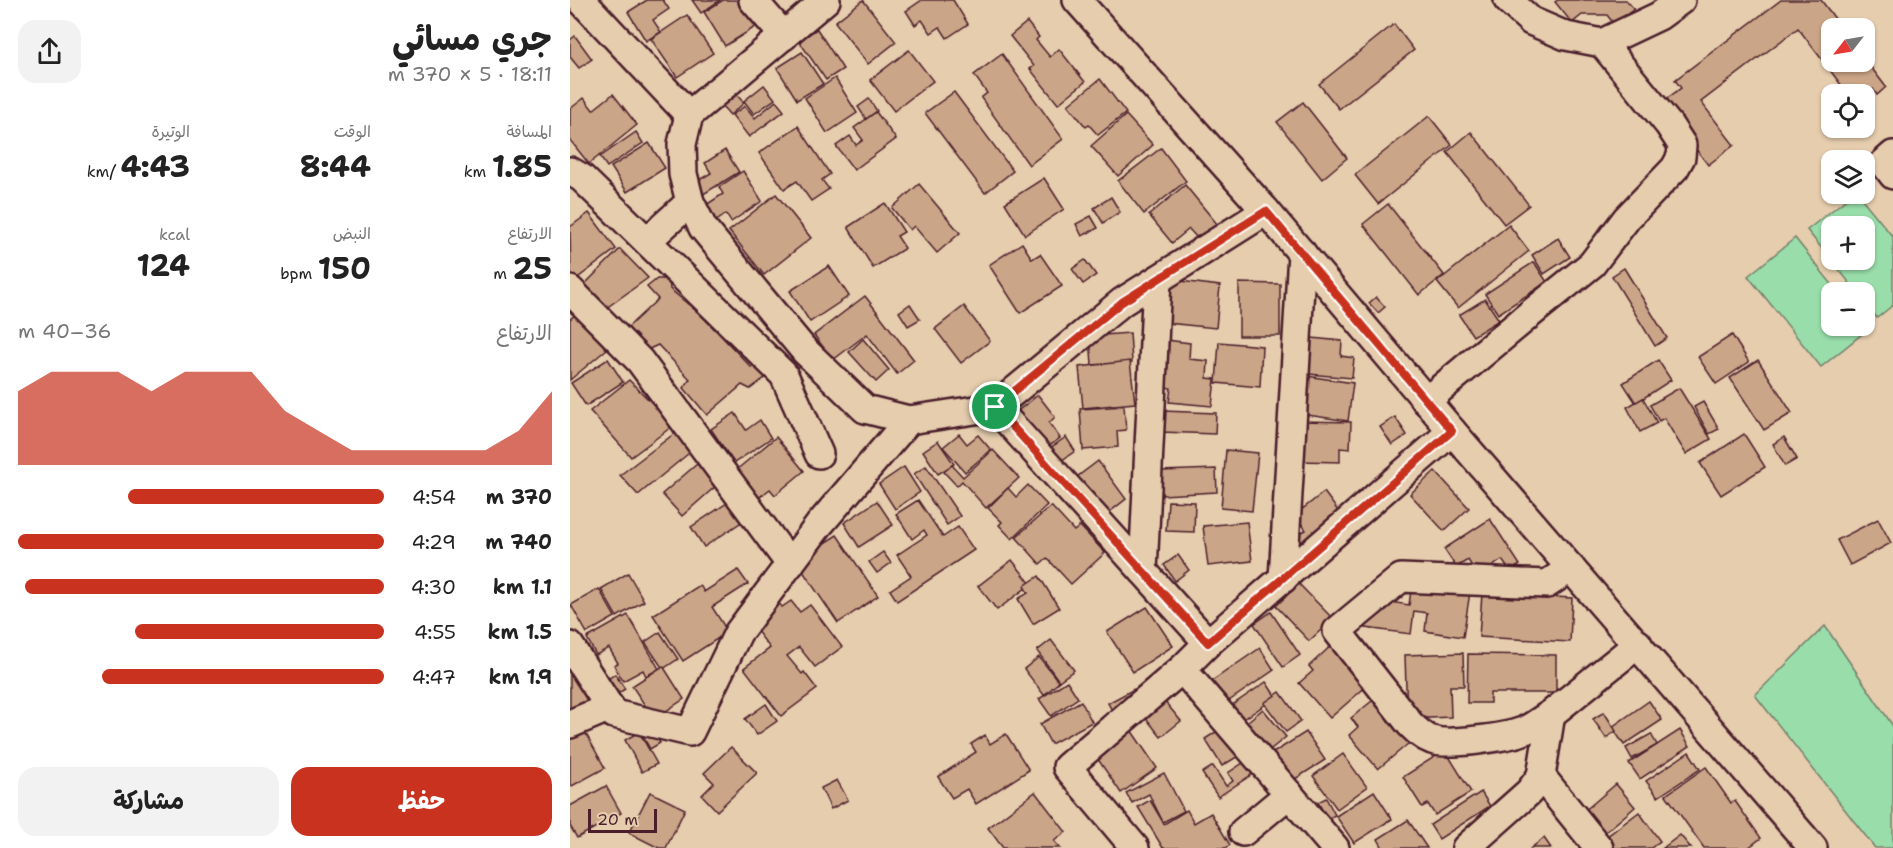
<!DOCTYPE html>
<html lang="ar">
<meta charset="utf-8">
<style>
:root{--surface:#fff;--page:#f2f2f2;--text:#222;--muted:#767676;--accent:#c8321e}
body{margin:0;font-family:"Shantell Sans","Playpen Sans Arabic",sans-serif;background:var(--page);color:var(--text);direction:rtl;height:100vh;display:flex;flex-direction:column;font-size:22px;white-space:nowrap}
*{box-sizing:border-box;margin:0}
p{font-size:20px;color:var(--muted)}
.icon{flex:none;width:33px;height:33px;fill:none;stroke:currentColor;stroke-width:2;stroke-linecap:round;stroke-linejoin:round}
.map{position:relative;flex:1;overflow:hidden;direction:ltr}
.drawer{display:flex;flex-direction:column;background:var(--surface);width:570px}
.drawer>*{flex:none}
.needle{width:39px;rotate:239deg}
.fabs{position:absolute;left:1251px;top:18px;display:grid;gap:12px}
.fabs a{display:grid;place-items:center;width:54px;height:54px;border-radius:12px;background:var(--surface);box-shadow:0 2px 4px #0004;font-size:30px}
.scale{position:absolute;left:18px;bottom:15px;width:69px;box-sizing:border-box;padding-left:6px;border:3px solid #4a1f2b;border-top:0;font-size:16px;line-height:21px;white-space:nowrap;color:#4a1f2b;-webkit-text-stroke:4px #e6cdae;paint-order:stroke}
.pin{position:absolute;display:grid;place-items:center;width:51px;height:51px;color:#fff;margin:-26px;border:3px solid #fff;border-radius:50%;box-shadow:0 2px 6px #0007}
.round{display:grid;place-items:center;flex:none;width:63px;height:63px;border-radius:18px;background:var(--page)}
.headline{display:flex;align-items:center;justify-content:space-between;height:102px;padding:0 18px}
h1{font-size:33px;font-weight:700;line-height:45px}
.stats{display:grid;grid-template-columns:repeat(3,1fr);gap:9px;height:102px;padding:6px 18px}
.stats div{display:grid;align-content:center}
.stats b{font-size:30px;font-weight:700}
.stats small{font-size:16px;font-weight:400}
.stats p{font-size:16px}
.chart{height:168px;padding:12px 18px}
.chart p{display:flex;justify-content:space-between}
.chart svg{width:100%;height:108px;margin-top:6px;fill:var(--accent);opacity:.7}
.action{display:flex;gap:12px;margin-top:auto;padding:12px 18px}
.action a{flex:1;height:69px;border-radius:18px;background:var(--accent);color:#fff;font-size:24px;font-weight:700;line-height:69px;text-align:center}
.action a+a{background:var(--page);color:var(--text)}
ul{padding:0 18px;list-style:none;font-size:20px}
li{display:grid;grid-template-columns:96px 72px 1fr;align-items:center;height:45px}
li i{height:15px;border-radius:8px;background:var(--accent)}
main{display:flex;flex:1;min-height:0}
.map>svg:first-child{display:block}
.green{fill:#99deaa;stroke:#727e6a;stroke-width:1.5;fill-rule:evenodd}
.building{fill:#cba587;stroke:#4a1f2b;stroke-width:1.5}
.lines{fill:none;stroke-linecap:round;stroke-linejoin:round}
.minor-casing{stroke:#4a1f2b;stroke-width:32}
.minor{stroke:#e6cdae;stroke-width:27}
.route-casing{stroke:#fff;stroke-width:12}
.route{stroke:#c8321e;stroke-width:8}
</style>
<main>
<div class="map">
<svg width="1323" height="848" viewBox="0 0 1323 848">
<rect width="100%" height="100%" fill="#e6cdae"/>
<filter id="ink" filterUnits="userSpaceOnUse"><feTurbulence type="fractalNoise" baseFrequency=".0167" numOctaves="2"/><feDisplacementMap in="SourceGraphic" scale="12" xChannelSelector="R" yChannelSelector="G"/><feConvolveMatrix kernelMatrix="1 2 1 2 8 2 1 2 1" color-interpolation-filters="sRGB"/></filter>
<g filter="url(#ink)">
<g class="green">
<path d="M1283 194H1288L1323 237V305L1307 318 1295 303 1294 292H1287L1237 230ZM1262 226H1294V260H1262Z"/>
<path d="M1225 238 1268 292H1262V326H1294L1297 330 1251 367 1178 276Z"/>
<path d="M1255 626 1323 726V848H1305L1185 695Z"/>
</g>
<g class="building">
<path d="M77 0H93L99 9 83 20 91 32 76 41 58 12Z"/>
<path d="M122 0H150L131 13Z"/>
<path d="M153 0H182L195 21 155 46 134 12Z"/>
<path d="M293 0 326 42 298 64 265 22Z"/>
<path d="M352 0H383L398 24 377 38 370 27 361 33 352 20 345 25 336 11Z"/>
<path d="M988 0H1056L1064 9 1044 24 1037 15H1012L1002 23 985 2Z"/>
<path d="M1211 0H1251L1272 28H1262V62H1294V58L1316 87 1307 95 1303 89 1294 95 1278 94 1228 28 1131 102 1164 145 1138 165 1091 103 1111 88 1105 80Z"/>
<path d="M117 15 143 53 107 77 81 39Z"/>
<path d="M457 22 469 37 466 40 480 57 489 49 515 82 488 104 460 69 464 66 440 36Z"/>
<path d="M824 24 844 50 769 109 749 84Z"/>
<path d="M247 29 273 69 256 80 229 41Z"/>
<path d="M5 36 22 59 9 68 0 57V40Z"/>
<path d="M339 50 363 81 324 111 300 80Z"/>
<path d="M232 52 253 84 227 100 207 68Z"/>
<path d="M432 54 493 139 459 165 411 98 417 93 404 75Z"/>
<path d="M265 78 287 113 257 133 235 98Z"/>
<path d="M530 79 556 113 528 135 519 125 516 127 498 105Z"/>
<path d="M194 85 205 99 184 114 174 101Z"/>
<path d="M384 92 443 171 415 193 355 113Z"/>
<path d="M43 94 67 125 19 164 0 140V109L14 98 23 110Z"/>
<path d="M166 94 174 103 160 115 152 106Z"/>
<path d="M299 99 307 111 296 119 288 107Z"/>
<path d="M206 101 214 111 179 137 162 115 175 106 185 118Z"/>
<path d="M733 102 777 158 752 179 707 122Z"/>
<path d="M306 112 326 139 284 170 266 146 280 136 286 145 293 140 284 128Z"/>
<path d="M556 115 583 145 548 176 521 146Z"/>
<path d="M859 116 882 145 808 204 785 175Z"/>
<path d="M228 126 260 174 252 180 259 189 241 201 227 181 214 189 189 153Z"/>
<path d="M66 132 73 143 37 167 30 157Z"/>
<path d="M901 132 959 205 934 224 877 152Z"/>
<path d="M79 143 95 168 57 192 41 167Z"/>
<path d="M591 148 616 181 574 214 548 181Z"/>
<path d="M155 150 169 172 127 198 119 186 141 173 135 163Z"/>
<path d="M173 171 192 201 161 222 156 214 144 223 133 207 153 194 149 187Z"/>
<path d="M474 178 494 209 455 235 435 203Z"/>
<path d="M349 184 390 233 367 253 344 226 340 230 322 208Z"/>
<path d="M615 185 647 224 628 239 619 229 602 243 579 215Z"/>
<path d="M206 194 241 238 194 275 159 231Z"/>
<path d="M541 197 550 212 533 223 524 208Z"/>
<path d="M315 203 334 232 327 236 335 248 303 268 278 227Z"/>
<path d="M818 204 874 275 849 295 793 224Z"/>
<path d="M19 213 46 249 1 283 0 227Z"/>
<path d="M521 216 528 228 512 236 506 224Z"/>
<path d="M939 225 959 251 888 308 867 282Z"/>
<path d="M988 238 1000 257 974 274 962 255Z"/>
<path d="M452 243 462 259 470 254 492 286 450 313 419 265Z"/>
<path d="M50 249 78 278 32 311 12 287Z"/>
<path d="M515 260 526 275 513 284 502 269Z"/>
<path d="M964 262 977 282 928 314 915 294Z"/>
<path d="M259 266 279 296 240 322 220 291Z"/>
<path d="M1054 268 1097 338 1085 346 1042 276Z"/>
<path d="M87 279H99L100 289 131 315 181 367 188 368 196 377 180 389 172 385 137 415 114 388 120 379 88 345 77 350 58 327 88 299 77 287Z"/>
<path d="M602 280 650 286 646 328 597 323Z"/>
<path d="M669 283 710 284V336H669Z"/>
<path d="M295 296 344 360 327 374 297 334 263 360 244 335Z"/>
<path d="M806 297 815 307 808 313 799 303Z"/>
<path d="M915 299 929 320 903 336 889 315Z"/>
<path d="M340 304 350 319 338 326 329 312Z"/>
<path d="M394 306 420 341 391 363 365 329Z"/>
<path d="M7 314 37 349 0 380V319Z"/>
<path d="M560 333 562 362 522 365 520 336Z"/>
<path d="M1162 335 1179 362 1146 384 1128 357Z"/>
<path d="M731 337 772 341 771 356 784 358 782 378 728 373Z"/>
<path d="M293 339 319 370 306 382 279 352Z"/>
<path d="M588 339 620 343 619 359 638 361 637 378 645 379 642 406 599 402 601 388 595 387 598 356 586 354Z"/>
<path d="M649 342 692 346 690 387 646 383Z"/>
<path d="M38 359 53 382 16 406 1 383Z"/>
<path d="M1088 360 1101 380 1066 403 1053 383Z"/>
<path d="M1188 360 1222 413 1194 430 1160 378Z"/>
<path d="M560 361 565 403 513 408 509 367Z"/>
<path d="M730 375 783 383 778 421 724 413Z"/>
<path d="M59 380 104 425 61 457 20 411Z"/>
<path d="M1109 388 1141 439 1116 454 1094 418 1089 421 1080 405Z"/>
<path d="M468 395 485 417 479 423 490 438 474 450 445 413Z"/>
<path d="M1073 398 1087 423 1070 432 1057 407Z"/>
<path d="M1133 402 1149 429 1139 434 1124 407Z"/>
<path d="M554 406 556 430 547 431 548 447 513 450 510 409Z"/>
<path d="M592 411 646 413 645 434 591 432Z"/>
<path d="M165 413 176 430 190 420 201 438 164 463 141 429Z"/>
<path d="M825 417 837 435 822 445 810 427Z"/>
<path d="M730 421 781 422 780 449 770 448V462L729 461Z"/>
<path d="M109 430 124 449 68 495 50 475Z"/>
<path d="M389 434 397 444 408 435 421 450 395 472 373 447Z"/>
<path d="M1174 434 1195 467 1151 495 1130 463Z"/>
<path d="M206 437 234 471 205 495 200 489 187 499 165 471Z"/>
<path d="M496 437 505 451 485 465 476 451Z"/>
<path d="M1214 437 1227 459 1215 466 1203 444Z"/>
<path d="M368 441 384 464 368 474 353 451Z"/>
<path d="M423 450 449 478 416 508 392 481 387 486 374 472 382 465 393 477Z"/>
<path d="M656 450 688 453 682 511 651 508Z"/>
<path d="M528 461 556 499 532 518 503 480Z"/>
<path d="M127 464 147 485 112 516 92 494Z"/>
<path d="M356 466 390 516 377 525 344 474Z"/>
<path d="M334 467 350 492 325 509 309 484Z"/>
<path d="M646 469 647 492 592 495 591 471Z"/>
<path d="M865 471 899 508 874 531 840 494Z"/>
<path d="M458 485 477 505 442 539 429 525 432 522 418 508 438 488 446 497Z"/>
<path d="M754 492 774 519 727 555 725 536 736 530 725 515Z"/>
<path d="M163 499 176 519 134 547 121 527Z"/>
<path d="M348 500 373 537 388 527 404 550 327 601 320 590 341 576 327 555 357 535 354 530 342 539 326 514Z"/>
<path d="M307 501 323 525 289 547 274 523Z"/>
<path d="M598 501 625 502 624 532 596 531Z"/>
<path d="M481 506 504 531 510 526 535 553 501 584 477 558 470 564 446 537Z"/>
<path d="M920 519 950 565 940 571 932 560 908 576 898 560 886 567 874 549Z"/>
<path d="M1308 519 1321 543 1280 565 1267 540Z"/>
<path d="M677 522 682 561 638 566 633 526Z"/>
<path d="M267 535 308 596 268 623 226 561Z"/>
<path d="M313 552 321 563 307 573 299 562Z"/>
<path d="M608 555 619 570 605 581 594 565Z"/>
<path d="M442 560 461 584 427 610 408 586Z"/>
<path d="M168 570 178 584 142 607 158 632 113 661 83 615 130 585 134 592Z"/>
<path d="M58 573 74 601 47 617 31 589Z"/>
<path d="M469 576 489 608 463 624 448 599 458 593 454 586Z"/>
<path d="M842 583 900 592 893 637 855 631 857 613 844 611 841 634 796 628 800 599 839 605Z"/>
<path d="M729 584 763 619 739 641 706 606Z"/>
<path d="M29 589 45 617 17 633 1 605Z"/>
<path d="M912 593 1002 598 1000 642 909 637Z"/>
<path d="M207 601 212 607 221 601 230 612 240 605 272 647 245 667 229 647 217 656 232 674 234 672 247 689 211 716 174 668 200 648 180 622Z"/>
<path d="M577 607 603 646 563 672 537 632Z"/>
<path d="M701 612 730 655 713 667 684 624Z"/>
<path d="M58 615 89 669 76 676 73 670 53 681 44 665 48 663 39 648 26 655 17 638Z"/>
<path d="M90 632 108 659 93 669 75 642Z"/>
<path d="M481 640 504 670 489 681 467 651Z"/>
<path d="M763 644 799 684 760 718 729 683 743 671 739 666Z"/>
<path d="M690 648 704 670 656 703 642 681Z"/>
<path d="M893 653 894 686H880L881 717 837 719 835 655Z"/>
<path d="M898 654 986 655V693H920V703H897Z"/>
<path d="M469 657 489 682 474 695 454 669Z"/>
<path d="M93 666 114 699 84 719 62 686Z"/>
<path d="M0 670 21 708 0 719Z"/>
<path d="M45 674 55 689 44 696 34 682Z"/>
<path d="M497 681 508 698 481 716 469 699Z"/>
<path d="M696 682 706 697 671 721 661 706Z"/>
<path d="M564 689 571 702 545 716 538 703Z"/>
<path d="M710 692 731 721 716 732 694 703Z"/>
<path d="M808 696 844 739 808 769 779 735 788 727 781 718Z"/>
<path d="M511 701 522 722 481 744 470 724Z"/>
<path d="M1079 701 1092 720 1054 745 1042 727Z"/>
<path d="M595 702 611 721 591 737 576 718Z"/>
<path d="M196 704 207 721 187 735 175 719Z"/>
<path d="M693 709 716 737 696 753 673 725Z"/>
<path d="M1034 712 1046 731 1036 738 1023 719Z"/>
<path d="M78 724 90 743 80 749 69 730Z"/>
<path d="M11 725 35 768 0 787V731Z"/>
<path d="M559 727 587 768 551 793 523 752Z"/>
<path d="M652 728 670 755 652 766 635 739Z"/>
<path d="M1110 730 1120 746 1070 779 1059 763Z"/>
<path d="M69 732 87 764 72 772 55 740Z"/>
<path d="M736 732 755 760 722 781 703 753Z"/>
<path d="M436 734 459 770 406 804 397 789 382 798 368 777 406 752 401 744 415 735 420 744Z"/>
<path d="M1081 734 1087 745 1062 759 1056 748Z"/>
<path d="M161 747 187 773 147 811 132 795 144 783 134 773Z"/>
<path d="M875 750 901 792 865 815 858 804 852 807 833 777Z"/>
<path d="M1119 752 1130 769 1088 797 1076 781Z"/>
<path d="M773 754 797 787 767 809 743 776Z"/>
<path d="M676 761 684 773 648 797 632 773 643 766 656 786 663 781 658 773Z"/>
<path d="M1136 767 1161 803 1165 801 1191 838 1178 848H1134L1096 795Z"/>
<path d="M594 773 614 811 593 822 579 794 562 803 556 793Z"/>
<path d="M267 780 278 800 261 809 251 788Z"/>
<path d="M1046 784 1065 807 1032 835 1012 813Z"/>
<path d="M36 786 51 813 7 838 0 826V806Z"/>
<path d="M804 791 822 819 784 843 766 816Z"/>
<path d="M80 792 115 809 96 848H89L59 833Z"/>
<path d="M465 792 496 832 484 841 490 848H433L418 828Z"/>
<path d="M911 792 920 806 869 839 860 825Z"/>
<path d="M756 798 765 815 757 819 748 802Z"/>
<path d="M580 800 594 824 617 810 624 823 641 813 660 845 656 848H593L568 807Z"/>
<path d="M1069 812 1090 841 1081 848H1044L1036 837Z"/>
<path d="M838 820 857 848H813L808 839Z"/>
<path d="M1110 835 1121 848H1093Z"/>
<path d="M974 838 981 848H961Z"/>
</g>
<g class="lines">
<g class="minor-casing">
<g id="minor">
<path d="M11 0 119 115"/>
<path d="M183 0 214 36"/>
<path d="M256 0 119 115 112 144 113 174 120 202 133 228 234 350 295 409 339 420 425 407 552 302 696 211"/>
<path d="M507 0 696 211 882 431 1243 848"/>
<path d="M938 0 961 21 996 36 1032 43 1089 16 1111 0"/>
<path d="M1323 155 1314 163 1323 175"/>
<path d="M0 171 12 178 214 375 249 454"/>
<path d="M77 241 120 202"/>
<path d="M0 290 70 361 220 564"/>
<path d="M856 401 960 314 1022 264 1057 218 1105 168 1111 157 1112 145 1099 125 1032 43"/>
<path d="M425 407 638 643"/>
<path d="M573 571 587 280"/>
<path d="M713 579 732 253"/>
<path d="M0 646 44 714 120 732 168 633 249 525 339 420"/>
<path d="M612 669 765 848"/>
<path d="M981 714C972 719 963 727 953 731 937 737 878 746 862 740 853 737 847 731 840 724L767 631 831 578 977 584 1001 568"/>
<path d="M0 724 40 707"/>
<path d="M971 776 1029 848"/>
<path d="M673 832 719 794"/>
<path d="M565 848 497 767 612 669 638 643 882 431"/>
<path d="M896 848 959 792 971 776 981 714 1068 644"/>
</g>
</g>
<use href="#minor" class="minor"/>
</g>
</g>
<g class="lines" filter="url(#ink)">
<g class="route-casing">
<path id="route" d="M696 211 882 431 638 643 425 407 552 302Z"/>
</g>
<use href="#route" class="route"/>
</g>
</svg>
<div class="fabs">
<a><svg class="needle" viewBox="-14 -14 28 28"><path d="M0-13l5 13h-10z" fill="#e53935"/><path d="M0 13l5-13h-10z" fill="#767676"/></svg></a>
<a><svg class="icon" aria-label="locate" viewBox="0 0 24 24"><circle cx="12" cy="12" r="6"/><path d="M12 2v4M12 18v4M2 12h4M18 12h4"/></svg></a>
<a><svg class="icon" aria-label="layers" viewBox="0 0 24 24"><path d="M12 4l9 5-9 5-9-5zM3 14l9 5 9-5"/></svg></a>
<a>+</a>
<a>−</a>
</div>
<div class="scale">20 m</div>
<div class="pin" style="left:425px;top:407px;background:#1e9e55"><svg class="icon" aria-label="arrive" viewBox="0 0 24 24"><path d="M6 21V4h12l-3 4 3 4H6"/></svg></div>
</div>
<section class="drawer">
<div class="headline"><div><h1>جري مسائي</h1><p>18:11 · 5 × 370 m</p></div><a class="round"><svg class="icon" aria-label="share" viewBox="0 0 24 24"><path d="M12 15V3M7 8l5-5 5 5M5 13v7h14v-7"/></svg></a></div>
<div class="stats">
<div><p>المسافة</p><b>1.85<small> km</small></b></div>
<div><p>الوقت</p><b>8:44</b></div>
<div><p>الوتيرة</p><b>4:43<small> /km</small></b></div>
</div>
<div class="stats">
<div><p>الارتفاع</p><b>25<small> m</small></b></div>
<div><p>النبض</p><b>150<small> bpm</small></b></div>
<div><p>kcal</p><b>124</b></div>
</div>
<div class="chart"><p><span>الارتفاع</span>36–40 m</p>
<svg viewBox="0 0 160 44" preserveAspectRatio="none"><path d="M0 44V14L10 6L20 6L30 6L40 14L50 6L60 6L70 6L80 22L90 30L100 38L110 38L120 38L130 38L140 38L150 30L160 14V44z"/></svg>
</div>
<ul>
<li><b>370 m</b>4:54<i style="width:70%"></i></li>
<li><b>740 m</b>4:29<i style="width:100%"></i></li>
<li><b>1.1 km</b>4:30<i style="width:98%"></i></li>
<li><b>1.5 km</b>4:55<i style="width:68%"></i></li>
<li><b>1.9 km</b>4:47<i style="width:77%"></i></li>
</ul>
<div class="action"><a>حفظ</a><a>مشاركة</a></div>
</section>
</main>
